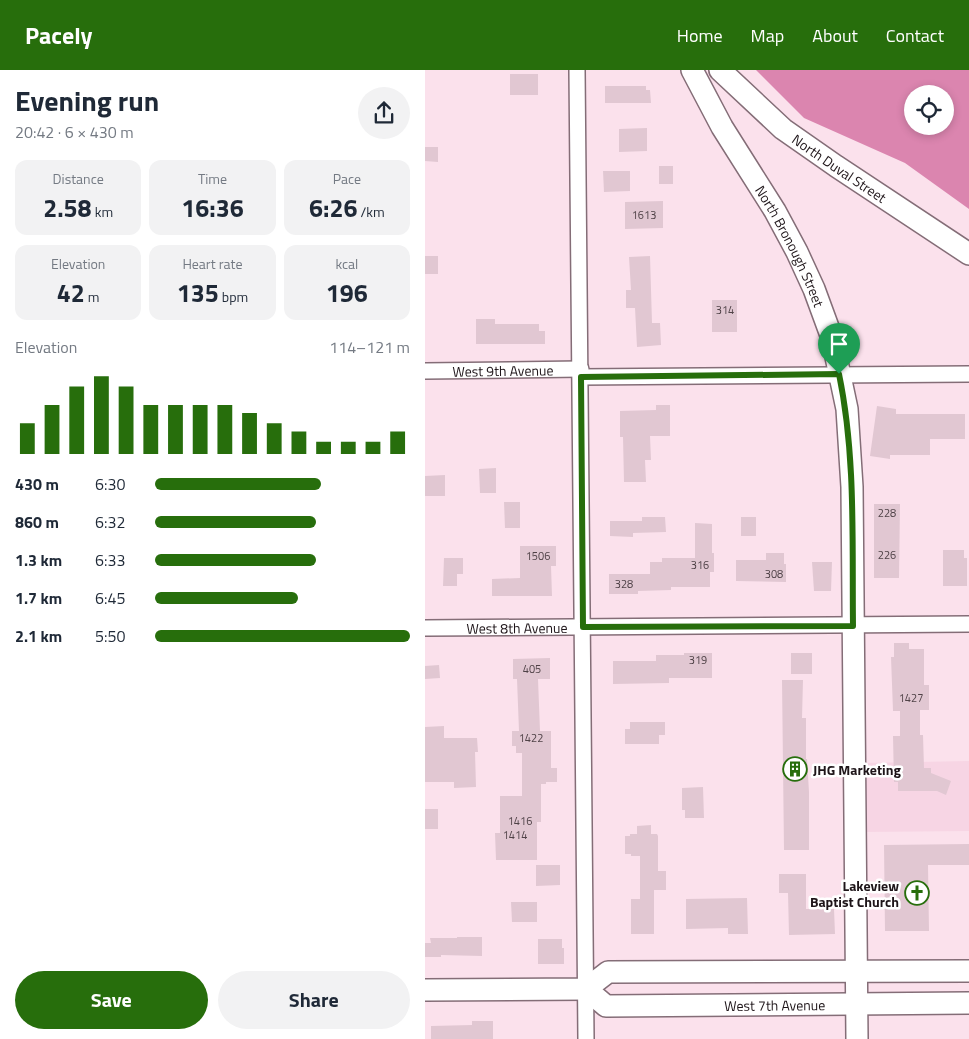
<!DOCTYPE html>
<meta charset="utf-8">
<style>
:root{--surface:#fff;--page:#f2f2f3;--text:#1f2937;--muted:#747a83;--accent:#276e0c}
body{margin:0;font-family:"Titillium Web",sans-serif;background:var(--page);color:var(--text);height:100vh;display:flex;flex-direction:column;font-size:19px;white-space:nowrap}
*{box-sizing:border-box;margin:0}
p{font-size:16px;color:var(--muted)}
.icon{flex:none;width:28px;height:28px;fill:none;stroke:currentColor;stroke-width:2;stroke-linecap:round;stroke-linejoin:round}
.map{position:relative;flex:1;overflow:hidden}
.panel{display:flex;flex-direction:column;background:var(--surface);width:425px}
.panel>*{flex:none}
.tools{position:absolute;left:479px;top:15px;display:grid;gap:10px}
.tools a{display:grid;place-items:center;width:50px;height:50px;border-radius:50%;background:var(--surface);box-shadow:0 2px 8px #0003;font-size:25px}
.pin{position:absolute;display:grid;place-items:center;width:42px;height:42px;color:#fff;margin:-51px -21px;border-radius:50% 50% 50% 0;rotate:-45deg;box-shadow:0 0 5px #0007}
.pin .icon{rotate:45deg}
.round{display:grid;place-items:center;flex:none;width:52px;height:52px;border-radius:26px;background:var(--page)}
.head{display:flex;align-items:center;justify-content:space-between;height:85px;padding:0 15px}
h1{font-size:28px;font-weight:700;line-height:38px}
.figures{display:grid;grid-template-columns:repeat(3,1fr);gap:8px;height:85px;padding:5px 15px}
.figures div{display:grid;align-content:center;border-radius:12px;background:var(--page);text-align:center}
.figures b{font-size:25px;font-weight:700}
.figures small{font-size:14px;font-weight:400}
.figures p{font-size:14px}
.chart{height:140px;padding:10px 15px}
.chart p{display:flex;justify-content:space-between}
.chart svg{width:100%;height:90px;margin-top:5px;stroke:var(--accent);stroke-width:6}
.action{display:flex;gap:10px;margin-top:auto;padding:10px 15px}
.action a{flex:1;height:58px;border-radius:30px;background:var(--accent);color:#fff;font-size:20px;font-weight:700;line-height:58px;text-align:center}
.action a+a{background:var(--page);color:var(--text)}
ul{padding:0 15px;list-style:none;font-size:16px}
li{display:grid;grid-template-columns:80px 60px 1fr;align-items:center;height:38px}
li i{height:12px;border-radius:6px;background:var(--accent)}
header{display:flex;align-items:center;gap:30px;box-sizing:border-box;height:70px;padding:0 25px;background:var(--accent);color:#fff}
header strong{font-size:24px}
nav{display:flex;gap:28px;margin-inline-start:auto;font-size:18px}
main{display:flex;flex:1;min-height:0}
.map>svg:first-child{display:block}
.built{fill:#f7d5e4}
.forest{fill:#db85af;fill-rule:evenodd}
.building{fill:#e1c7d2}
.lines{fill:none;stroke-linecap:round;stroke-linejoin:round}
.street-casing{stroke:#846d77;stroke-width:18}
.secondary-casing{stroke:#846d77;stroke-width:24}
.street{stroke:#fff;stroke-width:15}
.secondary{stroke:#fff;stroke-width:21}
.route-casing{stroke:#fff;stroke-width:10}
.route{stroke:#276e0c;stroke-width:6}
.labels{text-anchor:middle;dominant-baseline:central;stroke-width:5;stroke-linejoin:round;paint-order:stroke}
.number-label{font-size:11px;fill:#4f4247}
.street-label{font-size:14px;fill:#1e1519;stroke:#fff}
.poi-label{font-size:14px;font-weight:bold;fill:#1e1519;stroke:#fff;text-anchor:start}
</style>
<header>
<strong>Pacely</strong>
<nav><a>Home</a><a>Map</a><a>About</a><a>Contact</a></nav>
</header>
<main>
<section class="panel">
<div class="head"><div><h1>Evening run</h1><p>20:42 · 6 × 430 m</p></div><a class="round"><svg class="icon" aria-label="share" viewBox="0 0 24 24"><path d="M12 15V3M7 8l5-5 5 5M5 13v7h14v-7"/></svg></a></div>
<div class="figures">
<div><p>Distance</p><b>2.58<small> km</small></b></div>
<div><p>Time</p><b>16:36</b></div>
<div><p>Pace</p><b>6:26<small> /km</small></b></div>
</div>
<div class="figures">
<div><p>Elevation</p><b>42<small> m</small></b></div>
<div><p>Heart rate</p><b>135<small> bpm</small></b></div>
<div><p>kcal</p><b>196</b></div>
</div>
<div class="chart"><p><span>Elevation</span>114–121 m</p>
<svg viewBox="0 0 160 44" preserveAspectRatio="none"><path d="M5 44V29M15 44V20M25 44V11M35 44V6M45 44V11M55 44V20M65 44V20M75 44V20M85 44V20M95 44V24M105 44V29M115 44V33M125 44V38M135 44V38M145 44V38M155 44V33"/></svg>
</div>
<ul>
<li><b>430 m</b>6:30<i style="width:65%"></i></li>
<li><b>860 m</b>6:32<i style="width:63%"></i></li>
<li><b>1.3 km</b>6:33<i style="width:63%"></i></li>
<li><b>1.7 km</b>6:45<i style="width:56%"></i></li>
<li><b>2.1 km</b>5:50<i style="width:100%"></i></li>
</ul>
<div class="action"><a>Save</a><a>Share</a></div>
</section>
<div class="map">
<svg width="544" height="969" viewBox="0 0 544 969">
<rect width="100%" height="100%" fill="#fbe1ec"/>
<path class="built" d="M544 691V761L439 762V693Z"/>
<path class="forest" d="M331 0H544V139L480 93 379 48ZM488 24H520V56H488Z"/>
<g class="building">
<rect x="85" y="4" width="28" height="21"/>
<path d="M180 16H221V20H225L226 33H180Z"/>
<path d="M222 58V81L194 82V59Z"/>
<path d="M0 77H13V92L0 91Z"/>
<rect x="234" y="96" width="14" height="18"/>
<path d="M178 101H205V121L179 122Z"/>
<path d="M238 131V158L200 159V132Z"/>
<rect x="0" y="186" width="13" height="18"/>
<path d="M225 186 227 253H235L236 275 212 277 210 238H201V220H206L204 187Z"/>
<rect x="287" y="230" width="25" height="32"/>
<path d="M51 249H70V254H114V261H120V274H51Z"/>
<path d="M231 335H245V366H225L226 390H220L221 412H199L198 367H195V341L231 340Z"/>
<path d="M452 336 471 339V344H540V369H505V385H465V389L445 386Z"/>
<path d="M71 398V423H55L54 399Z"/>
<path d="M20 405V426H0V406Z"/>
<path d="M79 432H95V458H80Z"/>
<path d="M449 434H475L474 508H449Z"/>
<path d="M217 447H240L241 462 208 463V467L185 466V451H217Z"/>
<rect x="316" y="447" width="15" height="19"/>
<path d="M270 453 287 454V483H289V502H285V517H246V520L213 521V524H184V504H225V492H237V488H270Z"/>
<path d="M95 476H131V496H126L127 526H67V509L95 508Z"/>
<path d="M518 480H539V488H542V516H518Z"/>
<path d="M341 483H359V494H361V512L311 511V490H341Z"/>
<path d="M19 488H38V504H32V516H18Z"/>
<path d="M387 492H407L406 521H389Z"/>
<path d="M469 573H484V579H499V615H504V640H495V665H498L499 698H506V703L526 711 521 725 512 721H473V712H469L468 666H475V641H468L466 587H469Z"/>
<path d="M259 583H287V608H244V613L188 614V591H231V585H259Z"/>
<rect x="366" y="583" width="21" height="21"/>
<path d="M125 588V609H113L115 661H126V698H132V712H121V714H116V752H112V790H71L70 763H75V726H97V683H91V676H87V661H94L92 609H88V589Z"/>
<path d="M14 595 15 608 0 609V596Z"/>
<path d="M357 610H378L377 648H381V689H382L384 722V780H359Z"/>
<path d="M205 652H240V665H234V674H200V659H205Z"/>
<path d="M19 656V668H52L53 682H50L51 717 29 718V712H0V657Z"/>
<path d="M278 717 279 748H260V740H257V718Z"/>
<rect x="0" y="739" width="13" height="20"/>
<path d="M226 755V764H232L233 766V801H241V820H229V864H206V829H215V786H206V784H200V766H205V764H212V756Z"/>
<path d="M544 774V795H503L504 861H460L459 775Z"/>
<path d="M111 795H135V815L111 816Z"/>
<path d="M354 804H381V839H409L410 864 364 865 363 823H354Z"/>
<path d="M322 828 323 864H303V858L261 859V829Z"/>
<path d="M86 832H112V852H87Z"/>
<path d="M32 867H57V886L16 885V887H0V873H6L5 868H32Z"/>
<path d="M113 869H137V878H139V894H113Z"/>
<path d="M47 951H68V969H6V956L47 955Z"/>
</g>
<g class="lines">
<g class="street-casing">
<g id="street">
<path d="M152 0 161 969"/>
<path id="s1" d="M0 301 156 299"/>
<path d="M156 307 544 304"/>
<path id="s2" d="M0 558 544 554"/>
</g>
</g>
<g class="secondary-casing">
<g id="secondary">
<path id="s3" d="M267 0 297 57 350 141 372 182 389 219 407 268 422 339 427 417 432 969"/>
<path id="s4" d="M295 0 358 59 411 96 544 184"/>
<path id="s5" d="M161 919 181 936 544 933"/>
<path d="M0 920 161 919 183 902 544 901"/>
</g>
</g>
<use href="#street" class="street"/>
<use href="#secondary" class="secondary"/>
</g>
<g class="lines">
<g class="route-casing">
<path id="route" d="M414 304C431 386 427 472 428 556L158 557 156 307Z"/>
</g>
<use href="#route" class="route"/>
</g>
<defs>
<g id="building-ring" transform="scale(1.25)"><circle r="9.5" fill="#fff" stroke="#276e0c" stroke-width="1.5"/><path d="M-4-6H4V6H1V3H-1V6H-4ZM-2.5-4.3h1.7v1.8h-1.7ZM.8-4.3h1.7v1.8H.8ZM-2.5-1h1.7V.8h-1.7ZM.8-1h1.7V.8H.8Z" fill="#276e0c"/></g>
<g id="church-ring" transform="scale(1.25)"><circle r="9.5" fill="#fff" stroke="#276e0c" stroke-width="1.5"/><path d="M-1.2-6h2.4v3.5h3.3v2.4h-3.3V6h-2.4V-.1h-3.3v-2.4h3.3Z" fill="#276e0c"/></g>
</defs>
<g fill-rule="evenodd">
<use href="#building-ring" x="370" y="699"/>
<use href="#church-ring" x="492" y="823"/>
</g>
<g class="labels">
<g class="number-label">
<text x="219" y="145">1613</text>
<text x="300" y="240">314</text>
<text x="462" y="443">228</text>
<text x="462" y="485">226</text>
<text x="113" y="486">1506</text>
<text x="275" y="495">316</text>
<text x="349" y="504">308</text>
<text x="199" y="514">328</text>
<text x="273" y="590">319</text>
<text x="107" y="599">405</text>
<text x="486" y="628">1427</text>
<text x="106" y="668">1422</text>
<text x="95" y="751">1416</text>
<text x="90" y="765">1414</text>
</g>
<g class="street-label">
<text stroke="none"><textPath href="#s4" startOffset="155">North Duval Street</textPath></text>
<text stroke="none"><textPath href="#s3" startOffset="202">North Bronough Street</textPath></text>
<text stroke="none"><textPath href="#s1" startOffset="78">West 9th Avenue</textPath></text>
<text stroke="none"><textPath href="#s2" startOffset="92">West 8th Avenue</textPath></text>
<text stroke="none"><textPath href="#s5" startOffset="195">West 7th Avenue</textPath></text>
</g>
<g class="poi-label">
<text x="388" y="699">JHG Marketing</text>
<text x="474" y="815" text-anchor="end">Lakeview<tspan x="474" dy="16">Baptist Church</tspan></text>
</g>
</g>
</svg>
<div class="tools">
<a><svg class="icon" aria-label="locate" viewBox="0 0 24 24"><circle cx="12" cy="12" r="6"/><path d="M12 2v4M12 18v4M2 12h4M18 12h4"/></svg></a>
</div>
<div class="pin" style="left:414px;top:304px;background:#1e9e55"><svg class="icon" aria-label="arrive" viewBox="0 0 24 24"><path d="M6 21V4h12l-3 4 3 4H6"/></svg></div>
</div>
</main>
